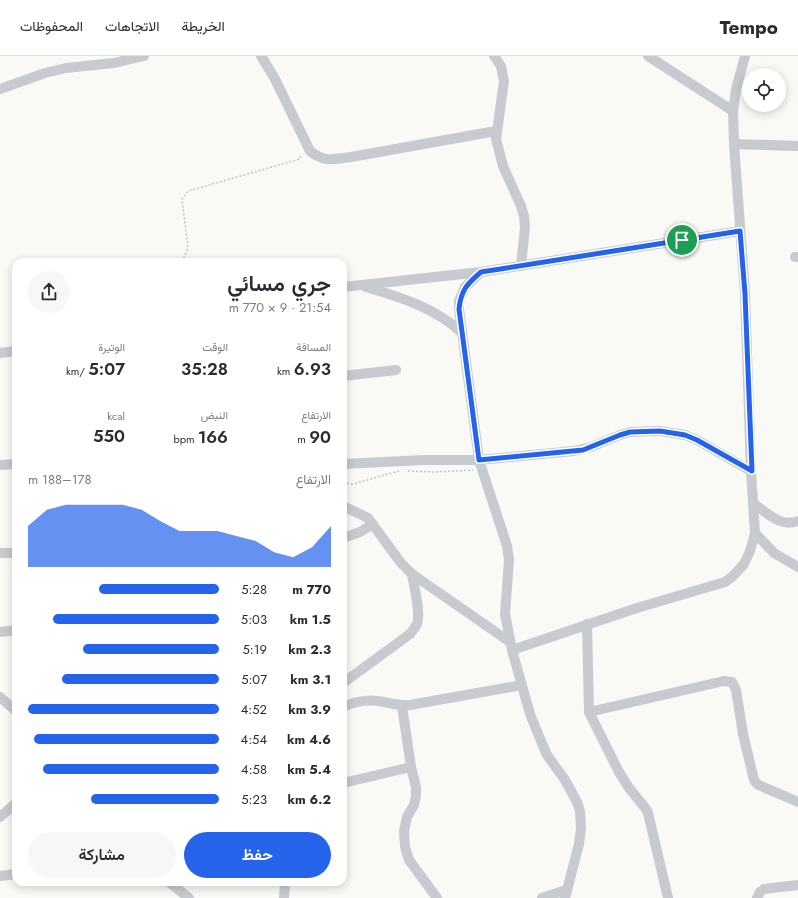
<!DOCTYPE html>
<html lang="ar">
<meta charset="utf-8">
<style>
:root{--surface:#fff;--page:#f7f7f7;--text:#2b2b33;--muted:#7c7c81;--line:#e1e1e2;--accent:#2563eb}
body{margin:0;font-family:Jost,Vazirmatn,sans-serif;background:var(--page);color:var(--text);direction:rtl;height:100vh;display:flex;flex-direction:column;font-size:15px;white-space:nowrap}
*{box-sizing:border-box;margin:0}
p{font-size:13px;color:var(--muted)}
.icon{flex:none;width:22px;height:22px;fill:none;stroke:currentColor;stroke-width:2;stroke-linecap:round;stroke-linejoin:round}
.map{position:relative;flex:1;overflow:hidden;direction:ltr}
.panel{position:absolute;left:12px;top:202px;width:335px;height:628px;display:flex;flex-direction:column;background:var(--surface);border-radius:12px;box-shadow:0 2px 10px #0003;direction:rtl}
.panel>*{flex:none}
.fabs{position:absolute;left:742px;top:12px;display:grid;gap:8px}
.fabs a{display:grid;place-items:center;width:44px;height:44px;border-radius:50%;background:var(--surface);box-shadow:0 2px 10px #0003;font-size:20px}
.pin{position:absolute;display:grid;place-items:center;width:34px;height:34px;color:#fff;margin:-17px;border:2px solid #fff;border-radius:50%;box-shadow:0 1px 4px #0007}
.round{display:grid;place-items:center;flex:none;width:42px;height:42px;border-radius:21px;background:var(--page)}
.summary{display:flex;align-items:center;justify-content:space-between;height:68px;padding:0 16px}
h1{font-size:22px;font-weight:600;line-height:30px}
.metrics{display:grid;grid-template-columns:repeat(3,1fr);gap:6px;height:68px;padding:4px 16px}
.metrics div{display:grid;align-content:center}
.metrics b{font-size:17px;font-weight:600}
.metrics small{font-size:11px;font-weight:400}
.metrics p{font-size:11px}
.chart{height:112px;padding:8px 16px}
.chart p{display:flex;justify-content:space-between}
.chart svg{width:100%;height:72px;margin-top:4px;fill:var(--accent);opacity:.7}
.primary-button{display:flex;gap:8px;margin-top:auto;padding:8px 16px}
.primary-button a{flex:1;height:46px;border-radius:24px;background:var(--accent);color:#fff;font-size:16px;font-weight:600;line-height:46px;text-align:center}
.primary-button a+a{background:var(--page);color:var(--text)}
ul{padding:0 16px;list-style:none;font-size:13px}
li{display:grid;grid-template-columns:64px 48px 1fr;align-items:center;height:30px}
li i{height:10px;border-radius:5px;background:var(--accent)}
header{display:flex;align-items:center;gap:24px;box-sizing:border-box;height:56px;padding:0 20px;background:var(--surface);border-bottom:1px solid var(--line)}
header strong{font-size:19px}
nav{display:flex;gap:22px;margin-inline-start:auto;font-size:14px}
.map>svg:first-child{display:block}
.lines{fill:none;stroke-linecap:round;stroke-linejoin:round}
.path{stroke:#c0c3c5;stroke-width:1.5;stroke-dasharray:2 2;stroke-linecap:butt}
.street{stroke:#c7cace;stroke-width:10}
.route-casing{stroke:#fff;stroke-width:8}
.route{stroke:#2563eb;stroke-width:5}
</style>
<header>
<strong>Tempo</strong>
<nav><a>الخريطة</a><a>الاتجاهات</a><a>المحفوظات</a></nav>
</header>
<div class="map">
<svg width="798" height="842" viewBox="0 0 798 842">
<rect width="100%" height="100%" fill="#f9f9f6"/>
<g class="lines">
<g class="path">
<path d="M182 206 188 192 182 143 188 135 300 103 301 98"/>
<path d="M408 415 434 416 473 414"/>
<path d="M343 427 353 428 399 415"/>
</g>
<g class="street">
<path d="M261 0 274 21 310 95C325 107 334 103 351 101L496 75"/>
<path d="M494 0 501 10 504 25 496 83 503 110 521 150 524 160 525 171 521 210"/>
<path d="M648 0 733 55"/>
<path d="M0 33 45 17 66 12 114 7 144 0"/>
<path d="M734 88 798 90"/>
<path d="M795 201H798"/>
<path d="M481 216 465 231 459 245V253L479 404 507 490 509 504 505 558 512 594 530 658 536 673 547 699 565 724 577 746 580 755 581 773 579 788 565 842"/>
<path d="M343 231 481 216 740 175"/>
<path d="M366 231C400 241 436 252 462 277"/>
<path d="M0 297 16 295"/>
<path d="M343 320 396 314"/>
<path d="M343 408 424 404H479L574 395 591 391 620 379 630 376 660 375 685 379 697 384 751 415"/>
<path d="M0 409 16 408"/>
<path d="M753 447C767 457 781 472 798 465"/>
<path d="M343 450 368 462 401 507 412 518 510 586"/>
<path d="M755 477 774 497 798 511"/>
<path d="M343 482 360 476 373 468"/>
<path d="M0 497H16"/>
<path d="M587 568 589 656 619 716 629 732 646 753 648 757 668 842"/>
<path d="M0 576 16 574"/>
<path d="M512 594 637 552 725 526 733 520 744 508 750 495 755 477 751 415 745 238 734 88 733 55 736 33 745 0"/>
<path d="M343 627 410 578C412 575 415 572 417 568 421 556 414 531 412 518"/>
<path d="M0 641 16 655"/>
<path d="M402 650 411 711 416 731V740L414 749 407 761 404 775 405 791 409 804 437 842"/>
<path d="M343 651C356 645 370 643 384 646 393 648 400 650 410 649L522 629"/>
<path d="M589 656 724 625 732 626 736 634 743 678 754 724 757 728 761 730 798 746"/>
<path d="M343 727 411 711"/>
<path d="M0 761 16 747"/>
<path d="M0 820 16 818"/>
<path d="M169 826 189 842"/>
<path d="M284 842 285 826"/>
<path d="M542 842 566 834"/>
<path d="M757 842 760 836 764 833 798 829"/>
</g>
</g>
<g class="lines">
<g class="route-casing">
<path id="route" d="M740 175 745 238 752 415 697 384 685 379 660 375 630 376 620 379 583 394 479 404 459 253C461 234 467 228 481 216Z"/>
</g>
<use href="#route" class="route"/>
</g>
</svg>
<div class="fabs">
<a><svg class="icon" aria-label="locate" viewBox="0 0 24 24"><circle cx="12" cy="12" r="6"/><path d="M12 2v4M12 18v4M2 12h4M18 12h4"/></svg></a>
</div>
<div class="pin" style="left:682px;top:184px;background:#1e9e55"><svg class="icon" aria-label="arrive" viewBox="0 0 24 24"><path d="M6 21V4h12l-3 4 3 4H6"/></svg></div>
<section class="panel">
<div class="summary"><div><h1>جري مسائي</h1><p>21:54 · 9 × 770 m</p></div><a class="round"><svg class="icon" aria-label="share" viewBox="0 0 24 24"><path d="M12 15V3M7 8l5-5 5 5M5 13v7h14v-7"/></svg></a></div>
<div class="metrics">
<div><p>المسافة</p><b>6.93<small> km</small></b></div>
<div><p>الوقت</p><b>35:28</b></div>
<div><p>الوتيرة</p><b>5:07<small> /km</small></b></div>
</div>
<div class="metrics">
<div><p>الارتفاع</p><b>90<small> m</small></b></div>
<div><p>النبض</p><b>166<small> bpm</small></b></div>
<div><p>kcal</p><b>550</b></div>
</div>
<div class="chart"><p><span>الارتفاع</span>178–188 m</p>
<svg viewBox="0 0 160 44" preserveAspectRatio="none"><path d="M0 44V19L10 9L20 6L30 6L40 6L50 6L60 9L70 16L80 22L90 22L100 22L110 25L120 28L130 35L140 38L150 32L160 19V44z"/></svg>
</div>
<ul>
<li><b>770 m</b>5:28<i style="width:63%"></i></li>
<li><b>1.5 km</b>5:03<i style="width:87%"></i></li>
<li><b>2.3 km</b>5:19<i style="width:71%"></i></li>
<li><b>3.1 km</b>5:07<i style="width:82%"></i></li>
<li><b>3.9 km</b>4:52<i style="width:100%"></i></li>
<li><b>4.6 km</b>4:54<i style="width:97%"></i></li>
<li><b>5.4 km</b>4:58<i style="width:92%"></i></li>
<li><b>6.2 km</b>5:23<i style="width:67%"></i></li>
</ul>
<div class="primary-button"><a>حفظ</a><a>مشاركة</a></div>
</section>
</div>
